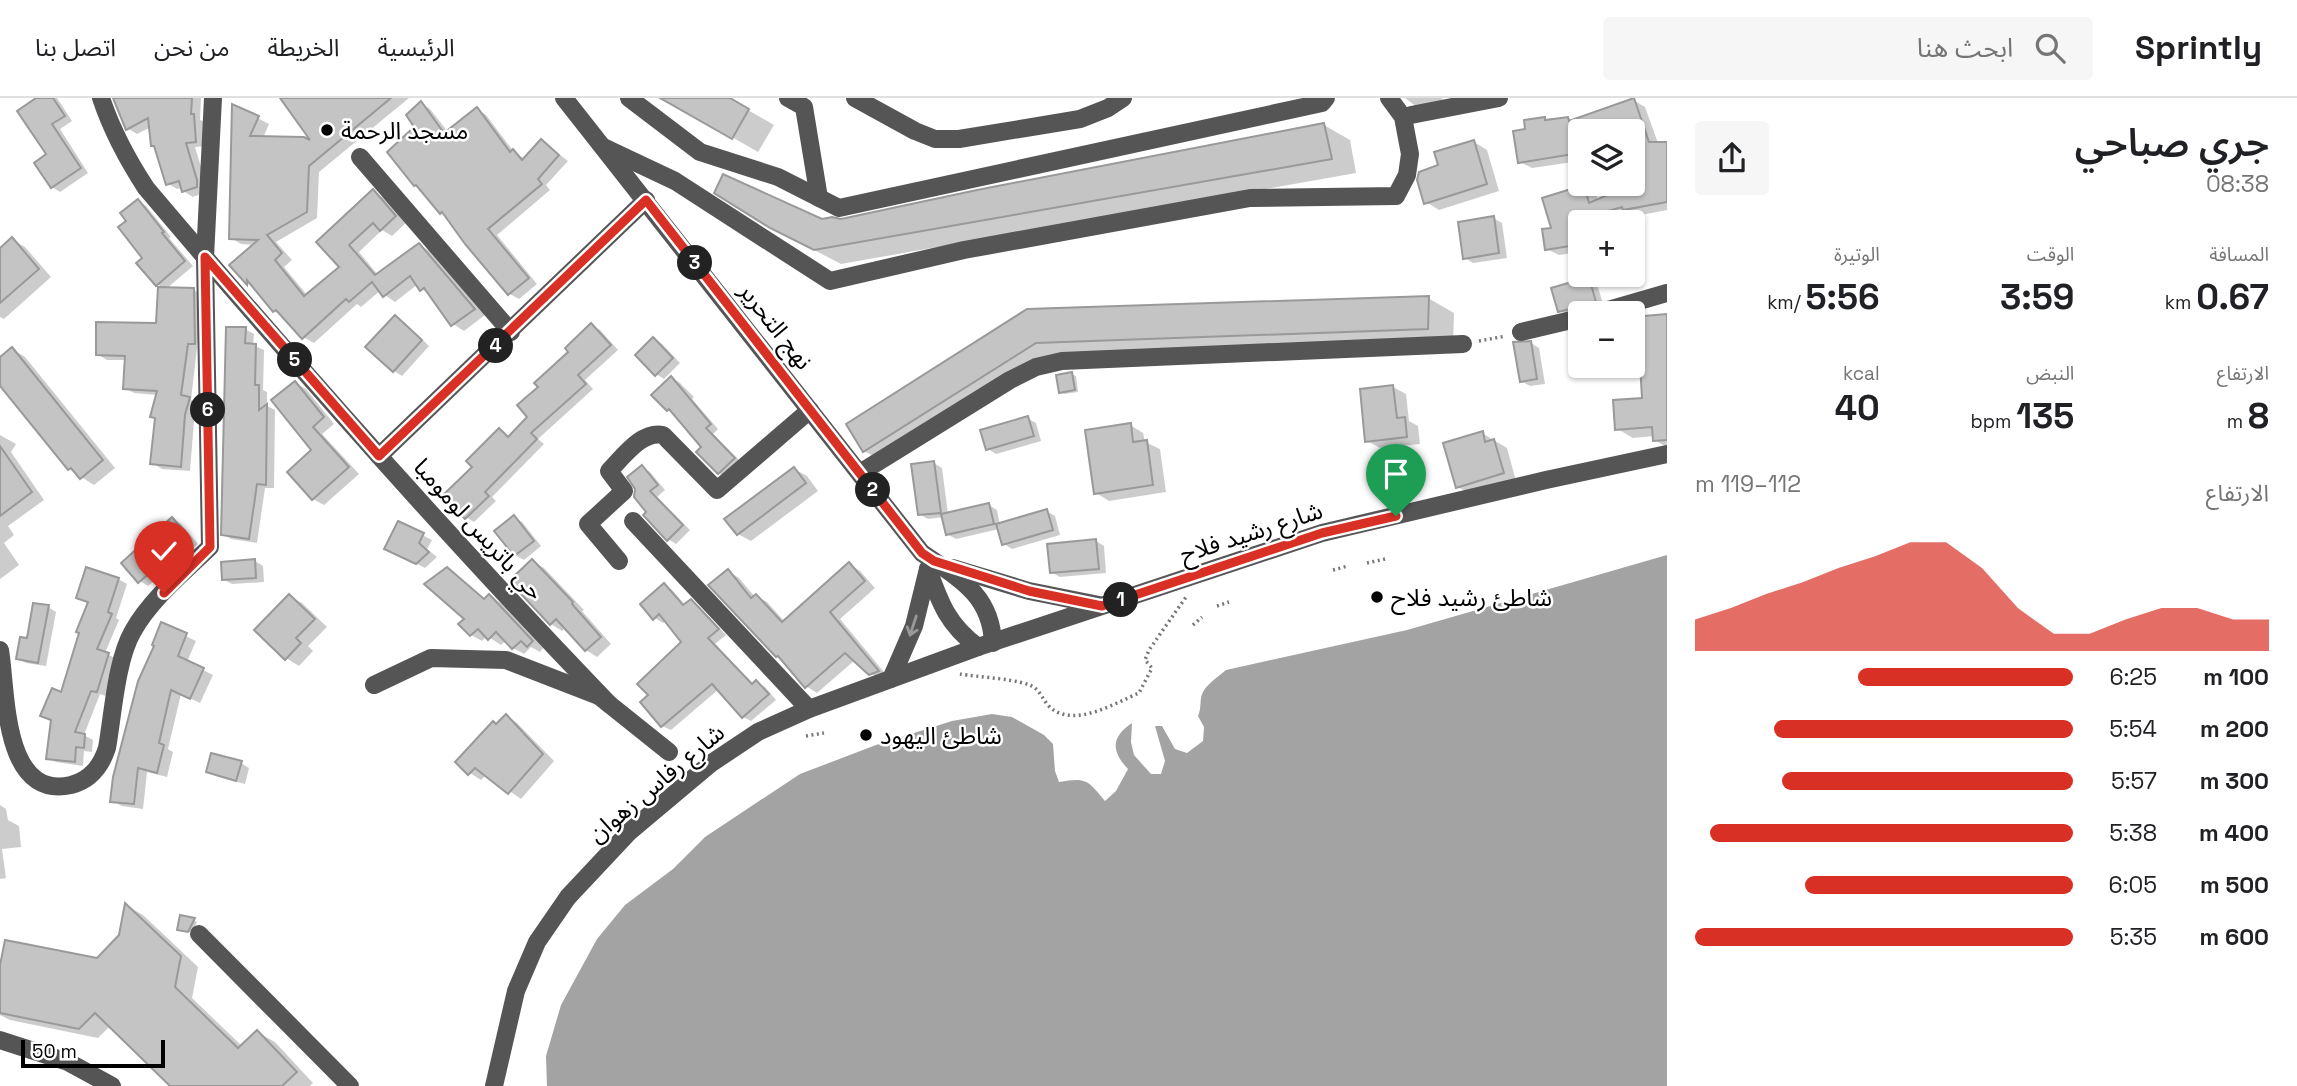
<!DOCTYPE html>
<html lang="ar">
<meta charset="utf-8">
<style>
:root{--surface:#fff;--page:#f6f6f6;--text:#202124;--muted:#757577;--line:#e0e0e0;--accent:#d93025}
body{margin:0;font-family:"Space Grotesk","Noto Sans Arabic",sans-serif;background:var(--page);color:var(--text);direction:rtl;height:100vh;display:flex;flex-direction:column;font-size:26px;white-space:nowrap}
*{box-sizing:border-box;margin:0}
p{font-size:23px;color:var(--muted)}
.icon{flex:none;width:38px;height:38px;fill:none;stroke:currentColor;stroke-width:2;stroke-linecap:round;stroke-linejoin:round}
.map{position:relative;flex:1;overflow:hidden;direction:ltr}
.side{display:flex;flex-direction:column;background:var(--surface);width:630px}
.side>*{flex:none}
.tools{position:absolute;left:1568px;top:21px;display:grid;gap:14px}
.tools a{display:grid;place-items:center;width:77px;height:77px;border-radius:7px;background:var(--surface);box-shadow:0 2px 5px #0004;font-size:35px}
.scale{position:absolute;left:21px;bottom:18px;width:144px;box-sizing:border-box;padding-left:7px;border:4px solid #000;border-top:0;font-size:19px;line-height:24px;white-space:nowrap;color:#000;-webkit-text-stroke:5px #fff;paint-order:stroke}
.pin{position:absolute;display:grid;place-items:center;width:60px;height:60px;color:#fff;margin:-72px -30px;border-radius:50% 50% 50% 0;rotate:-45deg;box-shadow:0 0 7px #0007}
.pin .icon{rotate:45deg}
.km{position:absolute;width:35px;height:35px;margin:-18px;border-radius:50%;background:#222;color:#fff;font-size:19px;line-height:35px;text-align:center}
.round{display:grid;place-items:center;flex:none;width:74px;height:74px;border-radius:7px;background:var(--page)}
.head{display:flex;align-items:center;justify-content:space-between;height:119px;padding:0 28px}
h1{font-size:38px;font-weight:600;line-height:52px}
.metrics{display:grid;grid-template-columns:repeat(3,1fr);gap:10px;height:119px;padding:7px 28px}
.metrics div{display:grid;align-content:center}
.metrics b{font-size:35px;font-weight:600}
.metrics small{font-size:19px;font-weight:400}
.metrics p{font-size:19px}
.chart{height:196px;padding:14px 28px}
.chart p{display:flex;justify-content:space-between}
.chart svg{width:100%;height:126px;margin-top:7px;fill:var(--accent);opacity:.7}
ul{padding:0 28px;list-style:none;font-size:23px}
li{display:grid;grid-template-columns:112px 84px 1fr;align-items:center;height:52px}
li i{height:18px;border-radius:9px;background:var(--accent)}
header{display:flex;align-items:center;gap:42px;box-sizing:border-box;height:98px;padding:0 35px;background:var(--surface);border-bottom:2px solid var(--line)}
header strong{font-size:33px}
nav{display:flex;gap:38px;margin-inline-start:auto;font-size:24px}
.search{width:490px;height:63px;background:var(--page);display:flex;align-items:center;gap:18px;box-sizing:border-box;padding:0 24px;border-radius:7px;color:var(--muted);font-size:26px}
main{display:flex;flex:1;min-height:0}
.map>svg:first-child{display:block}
.water{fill:#a3a3a3}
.shadow{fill:#0003}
.building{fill:#c4c4c4;stroke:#999;stroke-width:2}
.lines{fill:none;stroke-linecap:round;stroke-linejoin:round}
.path{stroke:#777;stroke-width:3.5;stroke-dasharray:2 3.5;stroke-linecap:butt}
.minor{stroke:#555;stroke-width:18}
.oneway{stroke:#999}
.route-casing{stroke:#fff;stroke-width:14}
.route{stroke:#d93025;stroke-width:9}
.poi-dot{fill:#000;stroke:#fff;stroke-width:2.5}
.labels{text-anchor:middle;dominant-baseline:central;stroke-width:5;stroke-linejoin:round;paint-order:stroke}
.poi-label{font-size:24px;fill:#000;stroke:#fff;text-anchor:start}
.street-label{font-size:24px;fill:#000;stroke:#fff}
</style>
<header>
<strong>Sprintly</strong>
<div class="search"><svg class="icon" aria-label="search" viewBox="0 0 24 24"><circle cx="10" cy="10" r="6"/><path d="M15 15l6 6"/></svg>ابحث هنا</div>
<nav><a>الرئيسية</a><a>الخريطة</a><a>من نحن</a><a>اتصل بنا</a></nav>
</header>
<main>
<section class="side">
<div class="head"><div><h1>جري صباحي</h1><p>08:38</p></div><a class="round"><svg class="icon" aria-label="share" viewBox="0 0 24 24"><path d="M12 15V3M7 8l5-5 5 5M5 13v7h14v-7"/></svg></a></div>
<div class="metrics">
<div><p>المسافة</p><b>0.67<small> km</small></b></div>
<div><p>الوقت</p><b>3:59</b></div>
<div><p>الوتيرة</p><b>5:56<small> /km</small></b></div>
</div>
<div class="metrics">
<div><p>الارتفاع</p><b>8<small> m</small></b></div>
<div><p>النبض</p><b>135<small> bpm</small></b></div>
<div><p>kcal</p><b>40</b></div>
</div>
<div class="chart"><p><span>الارتفاع</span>112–119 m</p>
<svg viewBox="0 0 160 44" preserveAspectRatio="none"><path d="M0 44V33L10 29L20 24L30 20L40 15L50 11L60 6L70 6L80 15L90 29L100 38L110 38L120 33L130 29L140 29L150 33L160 33V44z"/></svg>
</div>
<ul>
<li><b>100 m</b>6:25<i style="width:57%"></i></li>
<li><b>200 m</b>5:54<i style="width:79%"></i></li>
<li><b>300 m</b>5:57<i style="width:77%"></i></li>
<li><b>400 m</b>5:38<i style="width:96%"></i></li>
<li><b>500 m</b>6:05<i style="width:71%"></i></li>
<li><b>600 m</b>5:35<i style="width:100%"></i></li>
</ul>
</section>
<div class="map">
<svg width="1667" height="988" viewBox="0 0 1667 988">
<rect width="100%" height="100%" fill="#fff"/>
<path class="water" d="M1667 457V988H547L546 958 561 907 597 841 625 807 673 771 705 739 800 676 876 647 952 623 992 616 1012 619 1044 637 1053 646 1055 673 1059 684C1086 679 1088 682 1105 703L1116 693 1128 671C1111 653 1111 639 1132 625L1131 644 1134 657 1151 676H1161L1165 663 1155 628H1162L1175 651 1187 655 1203 643 1204 629 1198 618C1201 611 1200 607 1201 600 1203 588 1218 579 1226 572L1407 532Z"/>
<g class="shadow">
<path d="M39 0H57L72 23 60 31 88 75 60 94 52 89Z"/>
<path d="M114 0H201L200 22 203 23 205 48 195 49 207 89 206 94 193 99 183 93 182 90 177 91 167 85 151 29 137 36 127 30Z"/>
<path d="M282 0H409L319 74 317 120 276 144 292 162 284 169 307 197 342 170 318 144 373 94 384 100 406 125 392 138 382 132 359 154 378 177 419 147 430 153 485 217 464 233 453 226 432 197 422 191 418 186 395 204 385 197 381 192 361 209 357 206 314 245 303 239 284 219 274 213 255 190 248 186 232 167 255 147 241 146 231 140 234 8 269 26 263 40 315 46Z"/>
<path d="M664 0H727L774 27 758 54Z"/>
<path d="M1405 0H1442L1444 7 1421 12Z"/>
<path d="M1633 2 1645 9 1658 45H1667V112L1636 118 1631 115 1604 124H1580V154L1559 157 1547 151 1553 131 1584 89 1596 95 1598 103 1628 91V86H1633V33H1580V63L1532 70 1520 64 1527 33 1545 21 1549 23 1568 20 1573 23Z"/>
<path d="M421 5 430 11 448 34 477 11 486 17 514 54 525 61 542 43 568 63 546 87 550 92 497 137 537 186 519 201 510 196 447 118 441 115 420 90 415 87 417 29Z"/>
<path d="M1324 27 1350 42 1356 75 841 166 770 129 841 123Z"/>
<path d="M1474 44 1487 52 1499 93 1439 112 1426 104 1441 69Z"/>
<path d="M138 103 146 108 171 139 169 140 193 168 166 191 194 192 203 198 191 302 199 306 194 323 190 373 162 371 152 365 157 297 134 295 125 290 126 262H107L97 256 158 227 160 188 157 186 128 123Z"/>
<path d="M1493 120 1502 125 1507 160 1473 165 1465 160Z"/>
<path d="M12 142 25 149 51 179 4 221 0 219V152Z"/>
<path d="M1589 181 1597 186 1604 209 1597 214 1587 213 1567 217 1559 212Z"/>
<path d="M1428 200 1454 215 1453 245 1062 259 890 367 864 353 1027 213Z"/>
<path d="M1667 218V349L1654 342V338L1633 340 1616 330 1644 301 1642 277 1637 279 1620 268H1633V234L1639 233 1638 220Z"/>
<path d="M395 219 404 224 429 248 402 278 394 273Z"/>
<path d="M592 228 600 232 618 252 585 282 593 291 538 341 544 346 492 399 496 403 474 424 466 419 475 369 499 332 510 339 530 319 540 289Z"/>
<path d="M245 231 254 236 253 247 264 252 263 292 267 294V308L275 312 274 390H265L257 445 231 441 223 436Z"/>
<path d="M654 241 662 246 680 265 664 281 656 276Z"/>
<path d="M1531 245 1539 250 1545 286 1530 288 1521 283Z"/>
<path d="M1580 245V259L1569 253 1568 247Z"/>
<path d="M12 251 25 259 115 370 94 387 69 371 0 286V273Z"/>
<path d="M1072 276 1076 278 1078 294 1064 296 1060 294Z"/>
<path d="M672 280 680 285 694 299 692 301 718 331 713 336 742 365 727 380 719 375 704 350 675 315 668 311Z"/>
<path d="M295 285 306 291 334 326 322 336 359 376 324 407 313 401 314 352Z"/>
<path d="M1393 289 1406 296 1409 323 1418 328 1420 346 1380 350 1367 343Z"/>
<path d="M1027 320 1036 325 1041 343 996 356 988 351Z"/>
<path d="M1130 327 1143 335 1145 344 1160 351 1166 394 1109 403 1096 395Z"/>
<path d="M1482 335 1507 350 1516 383 1471 396 1458 389Z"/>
<path d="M0 337 16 346 11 354 44 402 8 428 14 437 4 445 19 467 0 481Z"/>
<path d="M934 365 942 370 948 416 989 407 997 412 1000 427 1046 413 1055 418 1060 437 1012 451 1004 446 999 431 956 441 947 436 944 419 928 421 919 416Z"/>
<path d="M642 369 650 374 665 392 657 399 690 432 676 446 668 441 648 414Z"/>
<path d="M794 371 807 378 818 393 751 443 738 436Z"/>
<path d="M514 419 522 424 541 448 524 462 515 457Z"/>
<path d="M173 421 181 426 198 446 148 488 140 483Z"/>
<path d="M399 425 432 442 427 451 437 459 425 470 395 455Z"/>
<path d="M1096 443 1104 448 1106 475 1060 479 1051 474Z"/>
<path d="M255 463 263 468 264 484 232 486 223 481Z"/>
<path d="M532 463 544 470 584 512 582 513 611 546 597 559 586 552 566 529 562 533 551 526Z"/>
<path d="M849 466 860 473 875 490 840 521 889 580 882 582 870 575 855 562 817 595 806 588 783 561 777 558 728 473 739 480 755 499 756 498 767 504 785 524Z"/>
<path d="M447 471 458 478 486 502 490 498 501 505 543 550 540 554 531 549 524 556 513 550 506 542 501 547 487 538 482 543 471 537Z"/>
<path d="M118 481 127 486 116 520 119 522 105 555 117 561 106 598 100 596 84 637 93 642 92 654 84 653 83 668 56 664 48 660 52 623 43 618 62 596 90 505 78 499Z"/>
<path d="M664 487 672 492 686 508 691 503 699 508 726 537 715 546 754 587 756 584 765 589 776 602 751 623 743 619 719 591 671 632 662 628 650 597 683 544 666 522 663 525 655 520Z"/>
<path d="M289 498 302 505 327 529 308 548 313 553 299 568 286 560Z"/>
<path d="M48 509 56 514 46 568 26 565 17 560Z"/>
<path d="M162 527 196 543 187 564 213 577 200 605 181 596 168 651 173 654 167 679 147 674 143 711 122 708 112 703Z"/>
<path d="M506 618 517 625 554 663 521 701 486 677 481 682 470 675 497 628Z"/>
<path d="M241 665 249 670 245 686 216 678 208 673Z"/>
<path d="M0 707 6 711 8 722 19 728 21 749 2 751 6 780 0 781Z"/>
<path d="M127 808 143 817 198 869 192 900 242 948 257 934 275 944 313 985 310 988H175L110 928 98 940 10 922 0 917V876L97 862 121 838Z"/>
<path d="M194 822 197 824 192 835 179 831Z"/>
</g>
<g class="building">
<path d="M36 0H53L65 18 52 26 81 70 51 90 34 65 46 56 17 13Z"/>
<path d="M113 0H192L191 16H194L196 44 186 45 197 82V89L182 94 179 83 166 87 154 48H151L148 20 126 32Z"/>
<path d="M280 0H391L309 68 307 114 267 137 282 155 275 162 304 198 339 169 316 144 373 91 396 118 380 133 373 125 349 147 375 177 419 145 475 211 451 228 424 190 420 193 410 178 383 199 372 184 349 204 346 201 302 241 276 212 273 214 247 182V187L229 167 258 142 229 141 232 6 259 18 250 38 304 39 310 42Z"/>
<path d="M660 0H730L749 11 732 41Z"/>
<path d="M1634 0 1649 44H1667V104L1623 112 1622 109 1572 124 1576 147 1545 152 1542 131 1551 130 1542 100 1584 87 1589 105 1619 92 1633 89V27L1615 33H1580V55L1518 65 1513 33 1525 31 1524 22 1545 19V22L1568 19 1569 23Z"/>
<path d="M421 3 444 35 477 9 510 54 513 51 522 62 541 41 559 57 538 81 542 86 488 131 529 180 508 197 465 146 442 114 440 116 416 87 414 88 387 54 414 29 406 17Z"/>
<path d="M1324 25 1332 61 814 152 770 130 714 95 723 76 822 121 832 119 841 121 977 92Z"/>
<path d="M1474 42 1487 86 1424 106 1417 82 1419 74 1438 67 1434 54Z"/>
<path d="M138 101 164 134 162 135 185 163 156 188 136 165 142 160 118 129 126 123 120 115Z"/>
<path d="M1494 118 1499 155 1463 161 1458 124Z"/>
<path d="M12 139 39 171 0 205V150Z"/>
<path d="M1589 179 1596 204 1586 211 1578 209 1558 214 1551 190Z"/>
<path d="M158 189 194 190 195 246H188L181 297 190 299 185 317 181 369 150 366 155 320 150 319 157 293 123 291 125 258 96 257V224L156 225Z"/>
<path d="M1429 198 1428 231 1036 245 863 354 846 326 1027 211Z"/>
<path d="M1667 216V342L1653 343 1652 329 1615 332 1613 302 1642 300 1640 266 1633 267V219Z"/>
<path d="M395 217 422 242 393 274 365 249Z"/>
<path d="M591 225 611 247 578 277 586 286 531 335 537 341 485 394 489 398 465 421 443 397 472 369 466 363 499 330 508 339 527 319 517 307 538 289 534 285 568 254 565 250Z"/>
<path d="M226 229H246L245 245 256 246 255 287H259V312L267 306 266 387 257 386 249 441 221 437Z"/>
<path d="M653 239 673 260 655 278 635 257Z"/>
<path d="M1531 243 1537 281 1520 284 1513 244Z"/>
<path d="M12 249 103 362 80 381 71 370 68 372 0 288V259Z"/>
<path d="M1072 274 1075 292 1059 295 1056 277Z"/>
<path d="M671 278 711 326 706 330 735 360 718 376 696 354 701 349 669 311 667 313 651 297Z"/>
<path d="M295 283 324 319 313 329 349 369 312 402 287 374 311 352 271 302Z"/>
<path d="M1393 287 1397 320 1405 319 1407 339 1365 344 1360 291Z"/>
<path d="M1028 318 1034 338 986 352 980 332Z"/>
<path d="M1131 325 1133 344 1147 342 1153 387 1094 396 1085 332Z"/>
<path d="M1483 333 1485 344 1494 341 1504 375 1456 390 1443 345Z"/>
<path d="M0 348 32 394 0 418Z"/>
<path d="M934 363 941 415 918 417 911 366Z"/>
<path d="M642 367 658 387 650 393 683 427 667 443 643 417 646 414 634 399 635 391 627 379Z"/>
<path d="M794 369 806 385 737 437 724 421Z"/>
<path d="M989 405 994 426 946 437 941 416Z"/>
<path d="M1047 411 1053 432 1002 447 996 426Z"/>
<path d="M514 417 534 443 514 458 494 433Z"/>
<path d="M172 419 190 440 138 485 121 465Z"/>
<path d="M398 423 424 435 419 445 429 454 416 466 384 451Z"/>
<path d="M1096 441 1099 471 1050 475 1047 446Z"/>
<path d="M255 461 256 480 222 482 221 464Z"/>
<path d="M532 461 573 504 572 506 601 539 585 553 556 521 550 527 509 483Z"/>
<path d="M849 464 865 483 830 514 879 573 869 577 845 555 805 590 778 558 776 559 708 487 728 471 751 500 756 496 782 524Z"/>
<path d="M86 469 119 480 108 514 112 516 97 551 109 555 97 594 91 593 75 634 85 636 84 650 76 649 75 664 46 661 51 622 40 618 52 590 61 594 79 535 76 534 88 504 76 500Z"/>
<path d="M447 469 484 501 489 496 533 543 527 549 521 543 512 551 496 534 488 542 478 531 470 538 458 526 464 521 424 486Z"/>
<path d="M664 485 683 507 691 501 719 531 708 540 752 586 756 582 769 596 742 620 712 586 661 629 640 604 648 597 637 586 681 544 659 516 653 522 640 506Z"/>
<path d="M289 496 315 521 296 540 301 545 285 562 254 532Z"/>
<path d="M33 505 49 507 38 565 16 561 20 539 27 540Z"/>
<path d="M161 524 187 535 178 558 204 570 190 601 171 592 159 645 164 647 157 675 138 670 134 706 110 704 113 679 138 583 154 548 152 547Z"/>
<path d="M506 616 543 656 508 696 475 670 468 677 455 664 493 623 496 626Z"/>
<path d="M211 655 242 663 236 683 206 674Z"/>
<path d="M125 805 181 858 175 889 238 950 257 932 297 974 282 988H170L95 915 79 931 0 915V867L5 842 97 860 119 837Z"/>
<path d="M180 817 195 820 188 834 177 832Z"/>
</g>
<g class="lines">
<g class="path">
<path d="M1479 243 1506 238"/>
<path d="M1367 465 1385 461"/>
<path d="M1333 472 1348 468"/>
<path d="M1217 508 1229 504"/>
<path d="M1193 527 1202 519"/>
<path d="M960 576C976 579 1024 581 1035 590 1042 596 1045 606 1052 611 1077 629 1115 605 1139 595L1152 570 1145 562 1149 552 1186 499"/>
<path d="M806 638 824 635"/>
</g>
<g class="minor">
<path d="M101 0C112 33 127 61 146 90 295 266 448 439 609 606"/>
<path d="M564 0 922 455C958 480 991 496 993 545"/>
<path d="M629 0 700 54 778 79 839 110 1322 5 1326 0"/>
<path d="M788 0 804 9 819 100"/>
<path d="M855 0 915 33 935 41H959L1080 21 1108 10 1123 0"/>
<path d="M1411 17 1499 0"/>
<path d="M603 49 675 83 830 183 964 152 1250 100 1396 98 1407 77 1410 56 1403 19 1389 0"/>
<path d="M360 59 511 234"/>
<path d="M1598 215 1667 195"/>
<path d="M1521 234 1580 220"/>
<path d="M379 358 646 102"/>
<path d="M860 375 1010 282 1036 269 1062 263 1463 246"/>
<path d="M633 423 809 611"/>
<path d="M619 463 588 426 624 393 609 373C624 358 641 333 663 337L717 392 810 312"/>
<path d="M953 470 1029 493 1099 507"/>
<path d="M928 471C940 505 948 527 978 549"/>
<path d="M0 552C7 593 2 702 71 687 91 682 101 668 107 650 113 617 116 562 133 533 151 501 183 475 210 449L205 159 213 0"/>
<path d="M891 581 914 528 928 471"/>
<path d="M374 587 431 560 506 562 599 598 669 654"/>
<path d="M199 836 350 988"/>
<path d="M0 942 68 964 112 988"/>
<path d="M494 988 516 893 537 844 568 799 629 734 710 666 758 634 809 611 978 549 1322 435 1546 382 1667 356"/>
</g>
</g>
<defs><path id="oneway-shaft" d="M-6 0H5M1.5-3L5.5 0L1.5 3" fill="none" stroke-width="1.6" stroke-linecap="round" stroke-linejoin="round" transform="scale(1.75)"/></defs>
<use class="oneway" href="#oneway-shaft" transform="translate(913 528) rotate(108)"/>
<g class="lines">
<g class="route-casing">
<path id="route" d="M164 495 210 449 205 159 379 358 646 102 922 455 934 463 1029 493 1102 508 1322 435 1396 418"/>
</g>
<use href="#route" class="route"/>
</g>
<g class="poi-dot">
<circle cx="327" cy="32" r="7"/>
<circle cx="1377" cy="499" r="7"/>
<circle cx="866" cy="637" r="7"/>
</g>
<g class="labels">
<g class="poi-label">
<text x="341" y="32">مسجد الرحمة</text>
<text x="1391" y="499">شاطئ رشيد فلاح</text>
<text x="880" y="637">شاطئ اليهود</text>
</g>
<g class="street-label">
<text transform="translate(776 228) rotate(52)">نهج التحرير</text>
<text transform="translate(479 431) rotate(48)">حي باتريس لومومبا</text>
<text transform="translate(1251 434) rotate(-18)">شارع رشيد فلاح</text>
<text transform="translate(656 685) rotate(-40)">شارع رفاس زهوان</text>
</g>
</g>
</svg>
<div class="tools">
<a><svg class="icon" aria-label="layers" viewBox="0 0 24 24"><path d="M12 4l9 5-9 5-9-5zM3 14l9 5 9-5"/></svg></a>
<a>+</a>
<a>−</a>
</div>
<div class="scale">50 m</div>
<div class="pin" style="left:1396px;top:418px;background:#1e9e55"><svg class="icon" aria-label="arrive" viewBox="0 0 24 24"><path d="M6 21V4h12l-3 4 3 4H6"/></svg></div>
<div class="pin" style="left:164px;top:495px;background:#d93025"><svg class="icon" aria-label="check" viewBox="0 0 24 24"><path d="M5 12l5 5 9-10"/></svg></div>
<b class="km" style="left:1121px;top:502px">1</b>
<b class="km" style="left:873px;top:392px">2</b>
<b class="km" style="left:695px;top:165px">3</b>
<b class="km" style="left:496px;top:248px">4</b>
<b class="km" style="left:295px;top:262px">5</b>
<b class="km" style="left:208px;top:312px">6</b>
</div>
</main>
